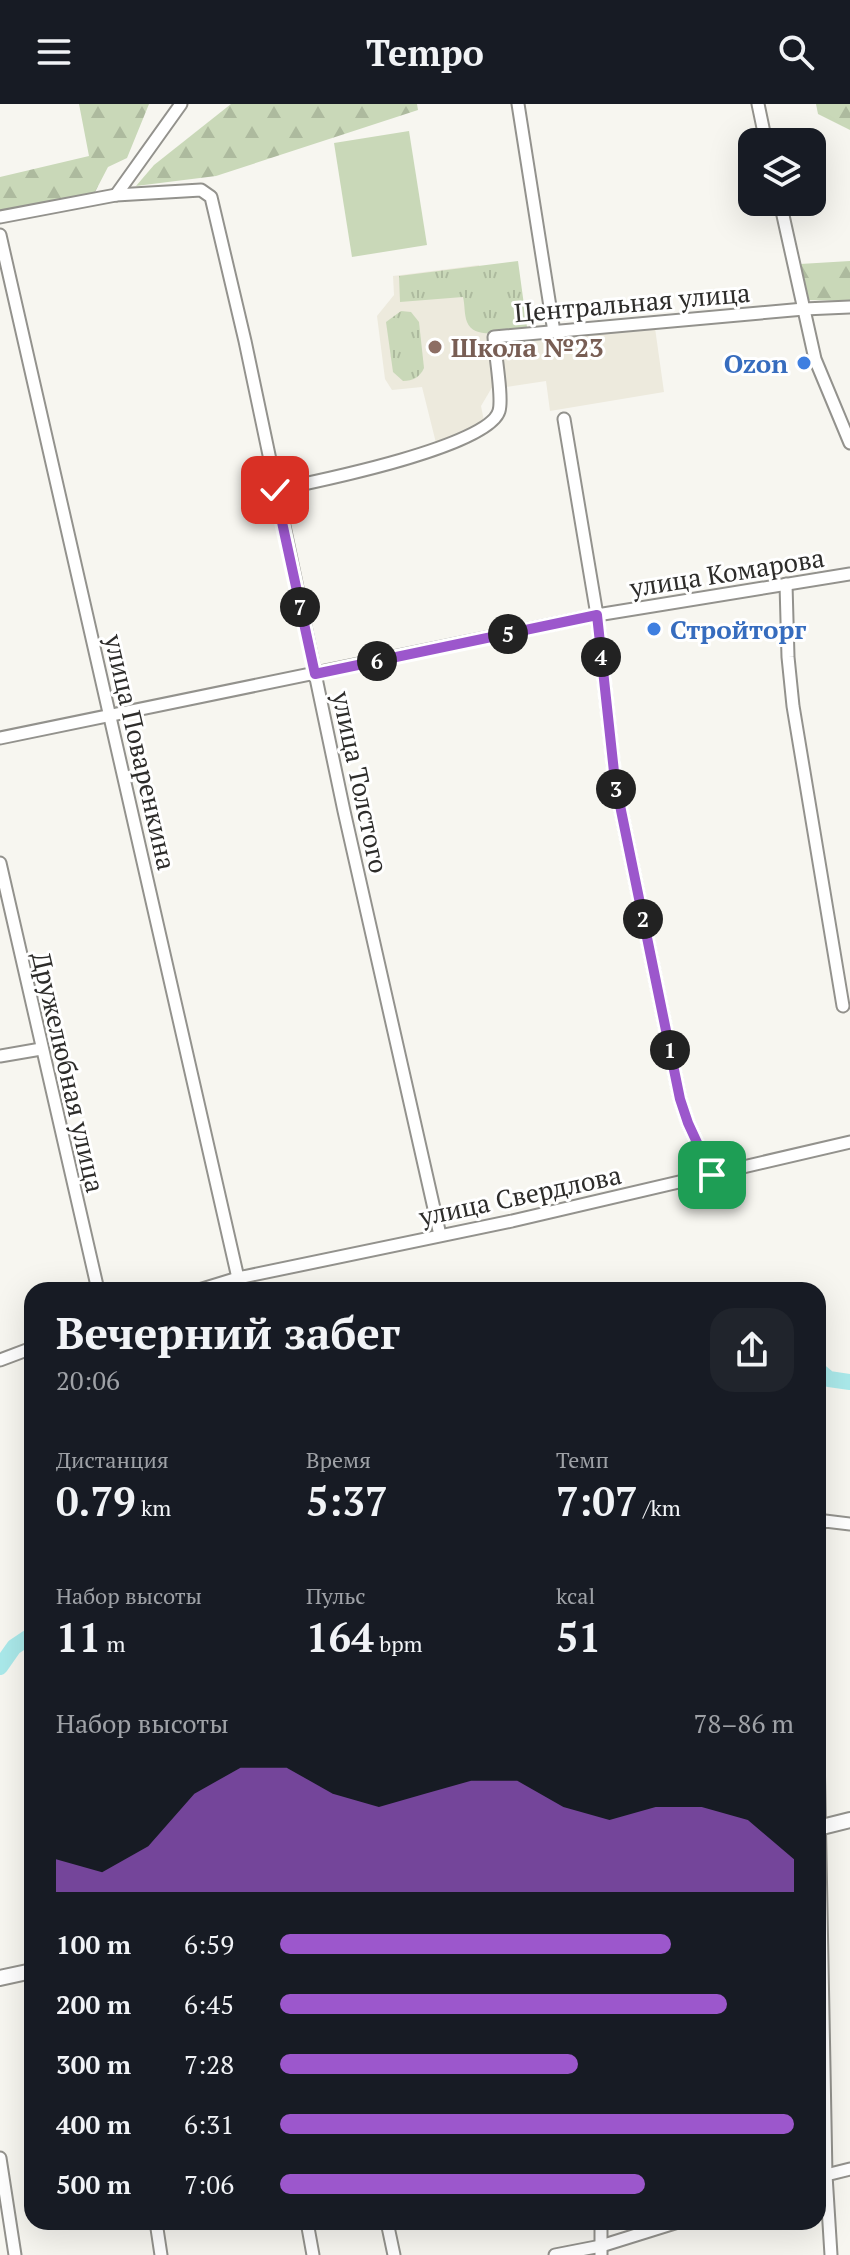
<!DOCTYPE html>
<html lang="ru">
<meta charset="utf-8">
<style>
:root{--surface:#171b24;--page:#20242c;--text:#f1f3f6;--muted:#9ea1a6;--accent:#9c57cc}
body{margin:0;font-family:"PT Serif",serif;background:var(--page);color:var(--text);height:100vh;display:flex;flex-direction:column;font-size:30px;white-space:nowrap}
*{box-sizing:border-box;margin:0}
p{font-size:26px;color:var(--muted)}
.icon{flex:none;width:44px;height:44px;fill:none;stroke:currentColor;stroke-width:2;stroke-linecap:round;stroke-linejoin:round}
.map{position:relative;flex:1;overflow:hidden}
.side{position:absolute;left:24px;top:1178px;width:802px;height:948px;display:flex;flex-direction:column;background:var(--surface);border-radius:24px;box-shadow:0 8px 32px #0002}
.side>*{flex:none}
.buttons{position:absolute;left:738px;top:24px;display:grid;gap:16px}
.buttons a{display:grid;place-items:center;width:88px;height:88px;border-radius:16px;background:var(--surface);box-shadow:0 8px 32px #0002;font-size:40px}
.pin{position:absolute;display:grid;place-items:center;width:68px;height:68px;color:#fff;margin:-34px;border-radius:16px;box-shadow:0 4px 12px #0006}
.km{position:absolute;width:40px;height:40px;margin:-20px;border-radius:50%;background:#222;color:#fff;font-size:22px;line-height:40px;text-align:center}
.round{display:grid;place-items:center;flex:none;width:84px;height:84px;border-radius:24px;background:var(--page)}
.headline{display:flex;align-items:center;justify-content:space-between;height:136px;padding:0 32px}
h1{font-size:44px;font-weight:700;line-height:60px}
.stats{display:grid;grid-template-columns:repeat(3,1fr);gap:12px;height:136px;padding:8px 32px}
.stats div{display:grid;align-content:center}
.stats b{font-size:40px;font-weight:700}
.stats small{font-size:22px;font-weight:400}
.stats p{font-size:22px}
.chart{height:224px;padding:16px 32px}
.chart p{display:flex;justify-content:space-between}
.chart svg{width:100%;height:144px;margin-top:8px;fill:var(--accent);opacity:.7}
ul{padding:0 32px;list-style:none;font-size:26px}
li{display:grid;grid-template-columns:128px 96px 1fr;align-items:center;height:60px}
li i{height:20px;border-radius:10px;background:var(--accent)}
header{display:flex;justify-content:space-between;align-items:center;height:104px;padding:0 32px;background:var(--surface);font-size:36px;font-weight:700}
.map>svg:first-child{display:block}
.built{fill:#edeadd}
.grass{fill:url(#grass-tufts)}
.forest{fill:url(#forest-firs)}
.pitch{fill:#c9d8b8}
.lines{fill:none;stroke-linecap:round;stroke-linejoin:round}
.river{stroke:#aae9ea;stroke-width:16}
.minor-casing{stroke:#93928d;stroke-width:15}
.tertiary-casing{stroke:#93928d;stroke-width:18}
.minor{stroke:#fff;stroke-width:11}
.tertiary{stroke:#fff;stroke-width:14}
.route-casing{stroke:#fff;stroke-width:16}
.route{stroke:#9c57cc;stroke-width:10}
.education-dot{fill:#8d6e63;stroke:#fff;stroke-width:3}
.shop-dot{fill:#3f7fe0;stroke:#fff;stroke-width:3}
.labels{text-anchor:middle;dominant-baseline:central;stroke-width:6;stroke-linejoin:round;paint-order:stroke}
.street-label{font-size:26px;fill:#2d2c2a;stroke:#fff}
.education-label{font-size:26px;font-weight:bold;fill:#785e54;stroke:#fff;text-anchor:start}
.shop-label{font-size:26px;font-weight:bold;fill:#366cbe;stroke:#fff;text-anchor:end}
</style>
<header><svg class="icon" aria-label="menu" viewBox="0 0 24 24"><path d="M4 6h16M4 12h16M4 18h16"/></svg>Tempo<svg class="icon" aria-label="search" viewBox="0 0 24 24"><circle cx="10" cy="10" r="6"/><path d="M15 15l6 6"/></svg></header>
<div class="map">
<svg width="850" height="2151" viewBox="0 0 850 2151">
<defs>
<pattern id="grass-tufts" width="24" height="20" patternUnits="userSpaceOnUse" patternTransform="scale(2)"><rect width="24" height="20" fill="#c9d8b8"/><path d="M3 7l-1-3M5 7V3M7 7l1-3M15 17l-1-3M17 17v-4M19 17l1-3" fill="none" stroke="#adba9e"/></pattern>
<pattern id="forest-firs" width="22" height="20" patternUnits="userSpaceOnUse" patternTransform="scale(2)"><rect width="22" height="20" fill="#c9d8b8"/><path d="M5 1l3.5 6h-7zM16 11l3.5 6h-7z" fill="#adba9e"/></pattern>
</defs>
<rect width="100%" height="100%" fill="#f7f6f0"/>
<g class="built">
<path d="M479 161 494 280 481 302 485 322 436 339 422 283 392 286 385 275 377 212 394 191 393 172Z"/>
<path d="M655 224 664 288 550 307 546 277 506 283 501 239Z"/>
</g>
<g class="grass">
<path d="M518 157 527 223C511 226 475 238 467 218 464 210 465 201 463 193L400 198 399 172Z"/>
<path d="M401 207 411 208 419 218 424 264C420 273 413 277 403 277L393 268 386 218Z"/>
</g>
<g class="forest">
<path d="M79 0H149L127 54 108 63 95 88 0 108V73L89 52Z"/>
<path d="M231 0H417L418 6 216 72 136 82 154 61Z"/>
<path d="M816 0H850V26L818 10Z"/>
<path d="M850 157V197L809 196 800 160Z"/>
</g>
<path class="pitch" d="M409 27 427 141 352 153 334 39Z"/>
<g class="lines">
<g class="river">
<path d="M818 1266 829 1275 850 1278"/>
<path d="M0 1563 14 1543 32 1531"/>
</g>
<g class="minor-casing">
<g id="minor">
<path d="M518 0 554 228"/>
<path d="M758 0 766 38"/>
<path d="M116 91 181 0"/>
<path d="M780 98 815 255 850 339"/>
<path d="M0 113 116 91 201 86 211 93 245 237 344 707 440 1131"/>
<path d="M0 131 238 1174"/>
<path d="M564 315 597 511 615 677 680 995 688 1019 712 1071"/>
<path d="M275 386C314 378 489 343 499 307 503 294 495 250 494 233L804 205 850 203"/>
<path d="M786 480 788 553 793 602 843 902"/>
<path d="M0 634 597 511 850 470"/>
<path d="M0 759 98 1186"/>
<path d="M0 952 41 945"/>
<path d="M199 1186 238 1174 512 1117 850 1038"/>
<path d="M0 1256 32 1244"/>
<path d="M818 1422 825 1417 850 1420"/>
<path d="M818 1645 826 2071 831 2151"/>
<path d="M0 2054 15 2151"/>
<path d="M818 2073 850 2065"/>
<path d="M156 2118 161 2151"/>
<path d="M307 2118 313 2151"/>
<path d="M387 2118 394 2151"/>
<path d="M601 2118V2151"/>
<path d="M555 2151 601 2142 678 2118"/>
</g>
</g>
<g class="tertiary-casing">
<g id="tertiary">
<path d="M818 1724 850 1716"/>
<path d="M0 1874 32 1867"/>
</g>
</g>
<use href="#minor" class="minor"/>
<use href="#tertiary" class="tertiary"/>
</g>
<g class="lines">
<g class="route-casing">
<path id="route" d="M275 386 315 570 597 511 615 677 680 995 688 1019 712 1071"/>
</g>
<use href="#route" class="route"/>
</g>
<circle class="education-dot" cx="435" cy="243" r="8"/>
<g class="shop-dot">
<circle cx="804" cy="259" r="8"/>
<circle cx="654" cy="525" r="8"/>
</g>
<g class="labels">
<g class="street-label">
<text transform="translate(632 198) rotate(-5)">Центральная улица</text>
<text transform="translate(727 468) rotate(-9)">улица Комарова</text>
<text transform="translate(141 648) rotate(77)">улица Поваренкина</text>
<text transform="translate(361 678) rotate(78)">улица Толстого</text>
<text transform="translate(69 968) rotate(77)">Дружелюбная улица</text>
<text transform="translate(520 1091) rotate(-12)">улица Свердлова</text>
</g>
<g class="education-label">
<text x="451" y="243">Школа №23</text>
</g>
<g class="shop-label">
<text x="788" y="259">Ozon</text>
<text x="670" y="525" text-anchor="start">Стройторг</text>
</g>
</g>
</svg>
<div class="buttons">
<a><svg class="icon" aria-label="layers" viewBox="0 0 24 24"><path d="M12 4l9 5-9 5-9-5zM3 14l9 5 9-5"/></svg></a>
</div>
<div class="pin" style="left:712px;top:1071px;background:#1e9e55"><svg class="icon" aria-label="arrive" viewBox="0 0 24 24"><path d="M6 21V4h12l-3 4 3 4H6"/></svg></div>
<div class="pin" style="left:275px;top:386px;background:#d93025"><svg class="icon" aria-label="check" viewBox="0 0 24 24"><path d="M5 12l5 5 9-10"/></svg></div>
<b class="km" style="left:670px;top:946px">1</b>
<b class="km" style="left:643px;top:815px">2</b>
<b class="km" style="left:616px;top:685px">3</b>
<b class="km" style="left:601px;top:553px">4</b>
<b class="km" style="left:508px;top:530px">5</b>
<b class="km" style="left:377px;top:557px">6</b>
<b class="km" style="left:300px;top:503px">7</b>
<section class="side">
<div class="headline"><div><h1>Вечерний забег</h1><p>20:06</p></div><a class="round"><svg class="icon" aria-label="share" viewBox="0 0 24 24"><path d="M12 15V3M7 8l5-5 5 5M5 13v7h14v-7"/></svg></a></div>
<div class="stats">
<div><p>Дистанция</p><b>0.79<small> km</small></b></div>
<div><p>Время</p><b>5:37</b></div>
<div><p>Темп</p><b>7:07<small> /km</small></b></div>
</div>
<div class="stats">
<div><p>Набор высоты</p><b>11<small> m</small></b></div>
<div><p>Пульс</p><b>164<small> bpm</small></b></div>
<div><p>kcal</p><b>51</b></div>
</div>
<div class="chart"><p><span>Набор высоты</span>78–86 m</p>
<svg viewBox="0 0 160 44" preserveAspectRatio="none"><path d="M0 44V34L10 38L20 30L30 14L40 6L50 6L60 14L70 18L80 14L90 10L100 10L110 18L120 22L130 18L140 18L150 22L160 34V44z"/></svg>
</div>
<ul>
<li><b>100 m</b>6:59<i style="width:76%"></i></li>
<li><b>200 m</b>6:45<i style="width:87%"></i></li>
<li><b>300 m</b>7:28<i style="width:58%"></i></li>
<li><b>400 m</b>6:31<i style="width:100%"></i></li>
<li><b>500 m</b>7:06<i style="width:71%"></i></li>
</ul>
</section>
</div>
